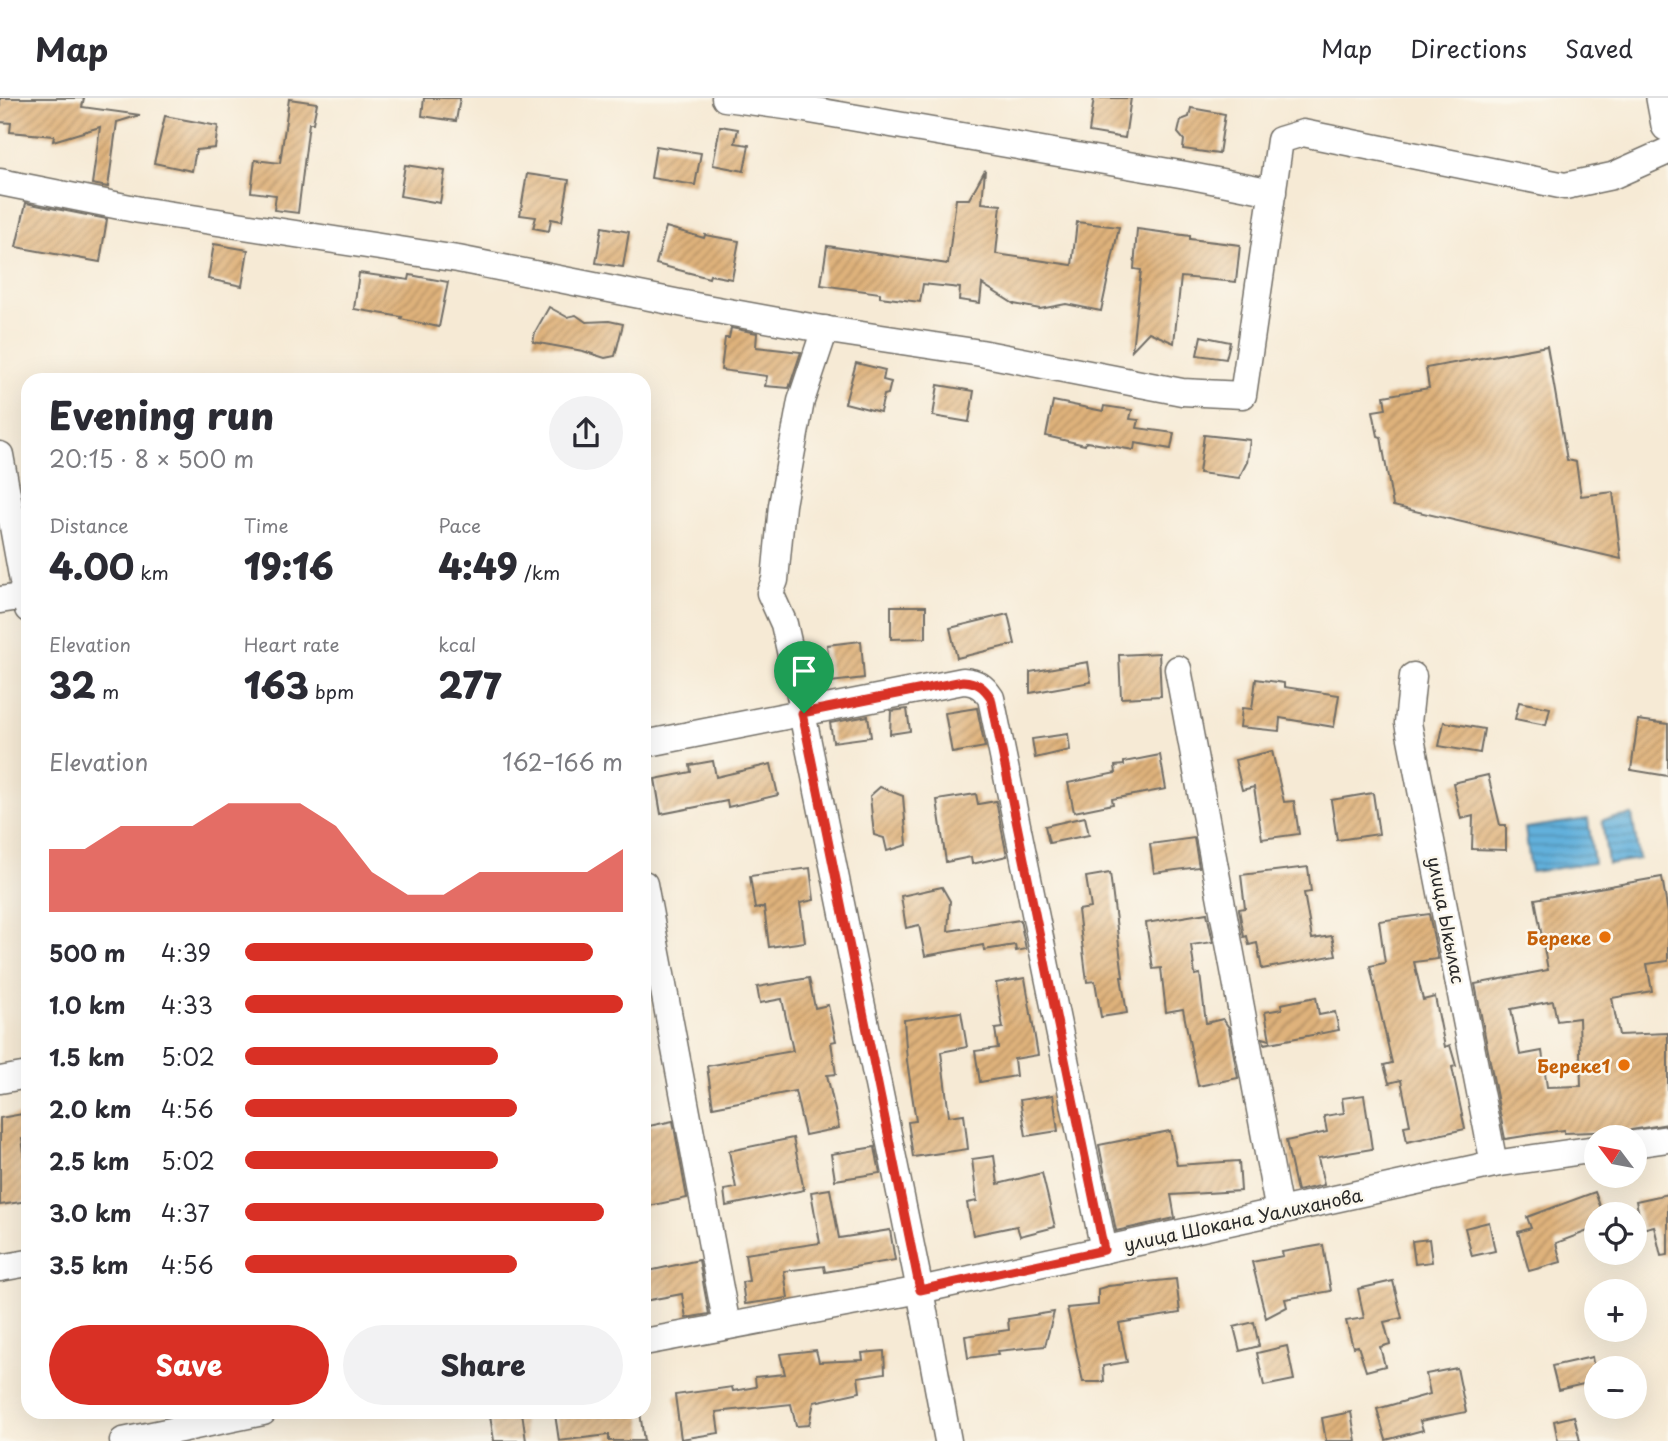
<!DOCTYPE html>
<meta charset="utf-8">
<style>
:root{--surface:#fff;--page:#f2f2f3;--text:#2b2b33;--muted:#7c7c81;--line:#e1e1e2;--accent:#d93025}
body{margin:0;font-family:"Playpen Sans",sans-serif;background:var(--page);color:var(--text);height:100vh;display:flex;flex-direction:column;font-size:26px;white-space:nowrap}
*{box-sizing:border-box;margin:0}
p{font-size:23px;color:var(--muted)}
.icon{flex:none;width:38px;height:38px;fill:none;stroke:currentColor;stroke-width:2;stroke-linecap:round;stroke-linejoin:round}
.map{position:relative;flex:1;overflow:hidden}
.details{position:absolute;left:21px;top:275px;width:630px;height:1046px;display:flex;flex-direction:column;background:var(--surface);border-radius:21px;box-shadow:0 7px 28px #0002}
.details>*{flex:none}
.needle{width:46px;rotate:302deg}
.tools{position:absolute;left:1584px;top:1027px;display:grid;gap:14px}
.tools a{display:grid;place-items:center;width:63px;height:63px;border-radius:50%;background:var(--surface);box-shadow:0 7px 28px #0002;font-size:35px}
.pin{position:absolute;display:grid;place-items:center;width:60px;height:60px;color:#fff;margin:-72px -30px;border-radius:50% 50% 50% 0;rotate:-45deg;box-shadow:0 0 7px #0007}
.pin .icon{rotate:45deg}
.round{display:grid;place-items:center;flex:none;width:74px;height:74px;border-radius:37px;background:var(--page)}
.head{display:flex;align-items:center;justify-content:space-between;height:119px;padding:0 28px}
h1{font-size:38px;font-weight:800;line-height:52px}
.figures{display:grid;grid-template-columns:repeat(3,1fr);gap:10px;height:119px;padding:7px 28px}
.figures div{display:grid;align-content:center}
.figures b{font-size:35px;font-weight:800}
.figures small{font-size:19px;font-weight:400}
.figures p{font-size:19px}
.chart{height:196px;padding:14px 28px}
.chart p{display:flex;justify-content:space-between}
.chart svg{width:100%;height:126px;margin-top:7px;fill:var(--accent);opacity:.7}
.primary-button{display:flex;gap:14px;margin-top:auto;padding:14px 28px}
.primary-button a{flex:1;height:80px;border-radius:42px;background:var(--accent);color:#fff;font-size:28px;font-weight:800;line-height:80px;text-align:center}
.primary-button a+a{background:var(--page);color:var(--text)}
ul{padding:0 28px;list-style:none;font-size:23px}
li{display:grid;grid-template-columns:112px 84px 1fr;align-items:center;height:52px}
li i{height:18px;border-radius:9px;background:var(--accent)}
header{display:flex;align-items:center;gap:42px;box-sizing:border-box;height:98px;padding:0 35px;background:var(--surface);border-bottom:2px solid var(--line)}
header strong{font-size:33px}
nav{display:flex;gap:38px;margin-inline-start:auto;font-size:24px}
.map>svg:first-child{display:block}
.water{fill:url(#water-rules);stroke:#466e83;stroke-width:2}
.building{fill:url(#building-hatch);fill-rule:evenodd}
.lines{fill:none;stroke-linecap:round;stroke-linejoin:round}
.minor-casing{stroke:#726e66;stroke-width:29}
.major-casing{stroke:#726e66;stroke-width:36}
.minor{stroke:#fff;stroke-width:26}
.major{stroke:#fff;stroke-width:33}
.route-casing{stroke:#fff;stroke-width:14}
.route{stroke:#d93025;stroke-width:9}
.food-dot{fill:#e8710a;stroke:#fbf7ec;stroke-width:2.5}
.labels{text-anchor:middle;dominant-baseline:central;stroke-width:5;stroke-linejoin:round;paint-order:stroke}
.street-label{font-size:18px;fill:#2b2b2b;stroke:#fbf7ec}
.food-label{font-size:18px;font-weight:bold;fill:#c56008;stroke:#fbf7ec;text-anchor:end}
</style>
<header>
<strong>Map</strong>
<nav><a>Map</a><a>Directions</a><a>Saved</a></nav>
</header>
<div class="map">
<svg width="1668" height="1343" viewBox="0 0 1668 1343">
<defs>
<pattern id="water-rules" width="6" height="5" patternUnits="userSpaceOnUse" patternTransform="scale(1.75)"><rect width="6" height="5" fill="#62b0db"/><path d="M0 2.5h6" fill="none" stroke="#518fb2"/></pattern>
<pattern id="building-hatch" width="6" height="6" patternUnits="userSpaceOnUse" patternTransform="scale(1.75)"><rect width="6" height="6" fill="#dfb27b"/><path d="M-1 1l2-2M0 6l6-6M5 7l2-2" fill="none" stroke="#b59165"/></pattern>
</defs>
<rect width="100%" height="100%" fill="#fbf7ec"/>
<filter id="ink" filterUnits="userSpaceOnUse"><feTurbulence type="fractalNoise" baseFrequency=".0143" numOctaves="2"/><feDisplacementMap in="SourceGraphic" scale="14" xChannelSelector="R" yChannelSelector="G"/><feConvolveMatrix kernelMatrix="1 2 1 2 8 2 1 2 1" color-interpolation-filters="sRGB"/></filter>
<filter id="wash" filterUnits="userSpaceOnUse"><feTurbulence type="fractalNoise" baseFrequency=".00686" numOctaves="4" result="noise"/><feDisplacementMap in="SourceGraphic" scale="28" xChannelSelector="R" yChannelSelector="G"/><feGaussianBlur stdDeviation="1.57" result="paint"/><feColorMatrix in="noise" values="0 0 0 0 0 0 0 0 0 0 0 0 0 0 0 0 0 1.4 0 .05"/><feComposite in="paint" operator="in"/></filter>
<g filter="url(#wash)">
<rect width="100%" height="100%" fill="#f6ead5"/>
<g class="water">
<path d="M1632 717 1639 761 1608 766 1602 722Z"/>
<path d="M1588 721 1594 765 1531 774 1525 730Z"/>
</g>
<g id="blocks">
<g class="building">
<path d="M0 0H84L82 9 140 17 117 24 108 89 92 86 100 29 53 43 54 38 10 34 11 25 0 24Z"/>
<path d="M424 0H460L456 23 422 18Z"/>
<path d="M1094 0H1131L1125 40 1089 34Z"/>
<path d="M289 1 317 5 313 25H309L298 115 274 112 276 97 251 94 255 62 280 65Z"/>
<path d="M1191 10 1225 16 1219 56 1183 51 1184 42 1178 35 1181 22 1189 19Z"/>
<path d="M165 18 218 28 215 50 196 52 192 73 154 65Z"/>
<path d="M720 28 738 31 735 45 749 47 744 73 713 67Z"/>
<path d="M656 48 701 55 695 87 651 80Z"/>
<path d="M405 67 445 73 440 105 400 98Z"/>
<path d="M985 72 982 105 1001 107 996 156 1072 167 1077 124 1119 129 1101 213 1066 206 1040 211 1014 206 982 186 980 205 959 202 960 190 923 186 920 204 880 199V195L821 187 827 148 948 166 956 101H969Z"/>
<path d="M527 76 569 82 562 123 551 121 549 133 533 130 536 119 520 117Z"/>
<path d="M26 105 107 121 100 164 16 149Z"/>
<path d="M602 129 629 134 623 169 596 165Z"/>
<path d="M666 129 704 140 705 137 739 143 732 181 710 177 709 180 656 166Z"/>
<path d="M1137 131 1190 138V141L1240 147 1236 184 1181 179 1174 245 1149 234 1132 252 1141 172 1134 171Z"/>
<path d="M214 146 248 152 242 188 208 181Z"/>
<path d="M359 175 409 182 410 177 448 184 439 229 401 221 402 219 354 211Z"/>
<path d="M549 209 567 219 576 217 586 224 609 223 623 226 615 258 605 260 583 253 533 244 535 234Z"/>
<path d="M731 230 757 235 756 249 801 254 789 290 765 288 767 278 721 272 725 240H729Z"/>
<path d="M1201 238 1230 244 1226 261 1197 257Z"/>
<path d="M1547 248 1567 362 1576 364 1581 398 1613 394 1621 461 1393 408 1381 339 1378 338 1373 313 1386 311 1384 298 1429 290 1426 270Z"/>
<path d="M856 265 885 272 883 282 891 284 888 296 884 297 880 314 845 305Z"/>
<path d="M938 287 974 293 969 324 933 318Z"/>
<path d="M1053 303 1103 313 1104 308 1132 312 1130 321 1139 322 1137 330 1174 335 1171 351 1135 345 1134 352 1086 344 1085 347 1046 338Z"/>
<path d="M1204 337 1250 342 1247 364 1239 380 1199 375Z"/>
<path d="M891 508H926V540L891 541Z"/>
<path d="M1008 516 1015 546 957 560 950 530Z"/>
<path d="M861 543 864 580 831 584 827 547Z"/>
<path d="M1159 555 1161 598 1121 600 1119 557Z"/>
<path d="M1088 564 1091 584 1030 595V574Z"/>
<path d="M1256 581 1284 585V589L1339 597 1334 629 1280 620 1279 633 1240 629 1242 610 1252 611Z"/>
<path d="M1519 604 1550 610 1546 627 1515 621Z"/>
<path d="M977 610 985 649 952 655 945 615Z"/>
<path d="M907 611 910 633 890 636 891 613Z"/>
<path d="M868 618 871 639 833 644 830 625Z"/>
<path d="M1638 622 1668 626V678L1631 672Z"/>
<path d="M1444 624 1484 631 1480 655 1439 648Z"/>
<path d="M1068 636 1070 652 1035 660 1032 641Z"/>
<path d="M1272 653 1284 704 1294 703 1299 736 1262 741 1254 689 1242 692 1235 662Z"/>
<path d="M1160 657 1166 691 1112 701 1113 706 1074 714 1068 685 1116 675 1115 668 1124 667V664Z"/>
<path d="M713 663 716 679 771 666 778 697 728 709 727 703 661 716 655 681 691 674 690 667Z"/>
<path d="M1488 677 1500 727H1506V752L1472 751 1473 718 1461 721 1453 685Z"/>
<path d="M880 689 903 698 907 747 887 753 884 740 874 737 870 698Z"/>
<path d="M1373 695 1379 736 1337 742 1331 702Z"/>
<path d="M976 696 978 706 996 703 1007 758 972 766 971 759 946 764 937 702Z"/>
<path d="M1085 719 1089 737 1049 745 1045 728Z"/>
<path d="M1194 740 1199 769 1154 775 1150 746Z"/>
<path d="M1308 769 1311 794 1304 795 1312 841 1332 838 1336 857 1262 871 1257 845 1249 847 1247 838 1244 839 1239 811 1245 810 1241 777Z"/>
<path d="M810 770 814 802 800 805 805 844 769 849 764 809 755 811 750 778Z"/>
<path d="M1110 775 1123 879H1121L1127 915 1101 919 1095 883 1087 884 1078 812 1091 810 1086 779Z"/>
<path d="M1662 779 1668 815V863L1647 866 1652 893 1612 900 1619 937 1668 935V1026L1625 1033 1564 1035V1032L1505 1041 1475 886 1548 872 1535 801ZM1553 903 1557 923 1579 920 1581 988 1547 989 1542 953 1520 957 1511 911Z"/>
<path d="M942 789 950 803 948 833 1020 822 1026 851 1016 853 1015 847 984 852 983 847 925 858 919 827 906 830 901 798Z"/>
<path d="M1207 815 1213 844 1191 847 1195 877 1200 876 1206 925 1223 921 1229 930 1238 980 1198 988 1183 911 1166 914 1161 870 1153 871 1146 825Z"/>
<path d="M1429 816 1438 861 1414 864 1423 902 1435 899 1445 949 1450 947 1456 968 1452 969 1465 1031 1407 1044 1404 1028 1410 1027 1401 982 1389 985 1384 967 1392 965 1370 868 1385 865 1379 823Z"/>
<path d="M809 880 815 910 828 907 836 943 831 944 836 976 827 977 839 1030 805 1037 795 993 713 1009 707 968 793 953 782 901 760 905 757 889Z"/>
<path d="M1025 880 1038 957 1014 961 1016 978 980 984 975 953 998 950 995 931 1003 930 996 885Z"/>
<path d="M1316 899 1319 917 1335 914 1339 932 1264 946 1263 940 1270 942 1265 914 1282 911 1281 906Z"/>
<path d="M961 914 967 949 941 954 949 1018 964 1016 968 1051 913 1059 908 1024 916 1023 907 963 904 922Z"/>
<path d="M1053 997 1058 1033 1026 1038 1020 1002Z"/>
<path d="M1364 997 1372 1051 1318 1060 1324 1087 1297 1093 1286 1043 1327 1034 1324 1018 1344 1015 1342 1000Z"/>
<path d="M28 1015V1040L22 1041 28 1082V1103L0 1107V1020Z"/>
<path d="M673 1023 687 1100 644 1109V1029Z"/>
<path d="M1170 1033 1177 1067 1239 1063 1241 1093 1171 1097 1175 1120 1116 1133 1099 1047Z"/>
<path d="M793 1040 804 1092 726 1108 724 1092 736 1090 729 1053Z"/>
<path d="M875 1049 880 1075 835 1082 831 1056Z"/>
<path d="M994 1058 998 1086 1042 1075 1055 1129 1020 1138 1017 1128 973 1137 967 1105 977 1103 972 1061Z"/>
<path d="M830 1091 839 1140 890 1132 895 1162 825 1174 824 1168 784 1173 788 1200 745 1206 742 1184 749 1183 745 1156 820 1145 811 1094Z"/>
<path d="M1595 1094 1603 1116H1596V1130L1556 1145 1561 1164 1529 1173 1518 1134 1531 1130 1527 1119Z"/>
<path d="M1668 1096V1157L1661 1158 1654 1128 1642 1131 1636 1103Z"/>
<path d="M1489 1124 1495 1153 1472 1158 1465 1130Z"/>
<path d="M1429 1141 1432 1164 1415 1166 1412 1143Z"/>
<path d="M1323 1147 1331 1193 1285 1201 1287 1209 1266 1220 1252 1164 1283 1158 1282 1154Z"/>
<path d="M699 1162 709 1216 686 1220 682 1196 644 1203V1174Z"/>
<path d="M1176 1181 1180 1215 1119 1225 1127 1264 1103 1268 1104 1284H1083L1067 1210 1098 1207V1191L1108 1188Z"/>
<path d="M1393 1183 1402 1220 1384 1224 1390 1246 1380 1249 1385 1268 1366 1273 1358 1248 1353 1249 1346 1223 1364 1220 1358 1191Z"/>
<path d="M1054 1214 1045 1248 997 1253 998 1256 968 1260 965 1238 1009 1232 1008 1221Z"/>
<path d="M1254 1224 1259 1248 1240 1253 1234 1229Z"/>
<path d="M1287 1248 1294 1282 1264 1288 1257 1255Z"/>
<path d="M816 1252 819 1264 863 1262 862 1255 884 1253 885 1275 858 1279 860 1294 814 1304 809 1327 796 1328 791 1306 716 1314 719 1335 681 1341 675 1297 732 1289 733 1293 756 1289 755 1279 785 1276 780 1256Z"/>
<path d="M1592 1259 1596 1283 1558 1292 1552 1268Z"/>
<path d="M1457 1270 1466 1314 1420 1323 1423 1332 1386 1342 1377 1311 1430 1296 1426 1276Z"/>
<path d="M504 1314H522L526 1343H494L490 1317Z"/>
<path d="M568 1314H640L644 1343H609V1337L559 1343 555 1316Z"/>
<path d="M1351 1314 1356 1343H1326L1322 1320Z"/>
<path d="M1574 1318 1580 1343H1558L1554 1323Z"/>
</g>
</g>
</g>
<g filter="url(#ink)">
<use href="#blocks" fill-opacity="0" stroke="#726e66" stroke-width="2"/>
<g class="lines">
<g class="minor-casing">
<g id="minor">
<path d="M725 0 793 9 1186 77 1273 94"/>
<path d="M0 84 140 112 458 161 695 208 822 231 981 255 1182 294 1243 297 1280 42 1303 35 1565 88 1612 78 1668 53"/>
<path d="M0 357 28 511"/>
<path d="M0 502 26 498"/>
<path d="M1178 571 1279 1114"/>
<path d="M1413 578 1408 625 1494 1066"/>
<path d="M802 615 920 1192 948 1343"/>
<path d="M804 615 784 526 770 495 775 482 782 407 801 303 825 231"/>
<path d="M644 646 963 583C977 584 983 588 991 600L1104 1152"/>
<path d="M644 786 727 1228"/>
<path d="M0 982 28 977"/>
<path d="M1634 1046 1668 1041"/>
<path d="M0 1170 28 1165"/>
<path d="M644 1244 920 1192 1494 1066 1596 1051"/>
<path d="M123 1343 263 1314"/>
</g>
</g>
<g class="major-casing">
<path id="major" d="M1663 0 1668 27"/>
</g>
<use href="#minor" class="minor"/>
<use href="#major" class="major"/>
</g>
</g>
<g class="lines" filter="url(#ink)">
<g class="route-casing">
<path id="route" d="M963 583C977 584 983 588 991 600L1104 1152 920 1192 802 615Z"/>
</g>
<use href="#route" class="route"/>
</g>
<g class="food-dot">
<circle cx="1605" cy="839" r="7"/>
<circle cx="1624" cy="967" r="7"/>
</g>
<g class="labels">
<g class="street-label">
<text transform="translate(1447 822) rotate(79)">улица Ыкылас</text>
<text transform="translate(1243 1121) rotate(-12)">улица Шокана Уалиханова</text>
</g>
<g class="food-label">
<text x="1591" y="839">Береке</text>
<text x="1610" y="967">Береке1</text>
</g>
</g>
</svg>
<div class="tools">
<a><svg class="needle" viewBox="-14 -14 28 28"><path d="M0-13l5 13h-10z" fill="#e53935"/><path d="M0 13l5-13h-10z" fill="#7c7c81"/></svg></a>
<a><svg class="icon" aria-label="locate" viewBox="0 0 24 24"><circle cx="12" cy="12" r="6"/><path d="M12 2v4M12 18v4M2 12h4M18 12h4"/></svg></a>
<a>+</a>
<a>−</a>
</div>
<div class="pin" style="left:804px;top:615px;background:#1e9e55"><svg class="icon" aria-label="arrive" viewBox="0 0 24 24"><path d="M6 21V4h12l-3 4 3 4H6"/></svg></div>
<section class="details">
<div class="head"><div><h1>Evening run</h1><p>20:15 · 8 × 500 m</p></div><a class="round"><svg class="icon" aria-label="share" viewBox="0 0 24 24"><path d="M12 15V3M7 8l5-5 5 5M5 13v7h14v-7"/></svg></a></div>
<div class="figures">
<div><p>Distance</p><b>4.00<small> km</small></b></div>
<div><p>Time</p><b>19:16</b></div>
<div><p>Pace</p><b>4:49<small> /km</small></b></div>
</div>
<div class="figures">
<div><p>Elevation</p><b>32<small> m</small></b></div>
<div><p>Heart rate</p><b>163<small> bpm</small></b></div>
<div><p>kcal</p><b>277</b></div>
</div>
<div class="chart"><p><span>Elevation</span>162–166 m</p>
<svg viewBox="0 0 160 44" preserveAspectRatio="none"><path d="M0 44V22L10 22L20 14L30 14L40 14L50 6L60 6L70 6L80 14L90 30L100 38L110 38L120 30L130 30L140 30L150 30L160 22V44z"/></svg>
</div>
<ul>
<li><b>500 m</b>4:39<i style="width:92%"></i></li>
<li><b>1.0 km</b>4:33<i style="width:100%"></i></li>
<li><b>1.5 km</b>5:02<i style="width:67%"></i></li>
<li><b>2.0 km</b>4:56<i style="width:72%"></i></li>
<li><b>2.5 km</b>5:02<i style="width:67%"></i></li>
<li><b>3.0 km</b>4:37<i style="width:95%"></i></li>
<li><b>3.5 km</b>4:56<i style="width:72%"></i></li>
</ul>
<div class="primary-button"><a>Save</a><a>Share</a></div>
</section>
</div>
